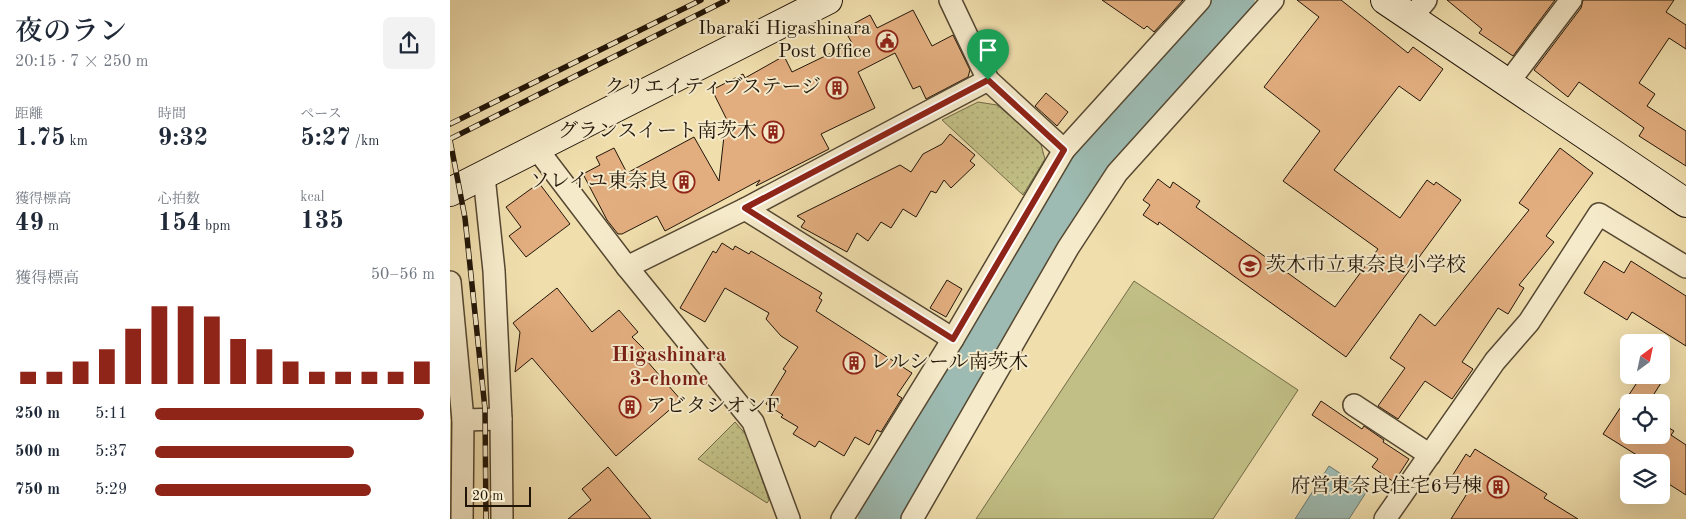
<!DOCTYPE html>
<html lang="ja">
<meta charset="utf-8">
<style>
:root{--surface:#fff;--page:#f2f2f3;--text:#1f2937;--muted:#747a83;--accent:#8f2418}
body{margin:0;font-family:"Old Standard TT","Noto Serif JP",serif;background:var(--page);color:var(--text);height:100vh;display:flex;flex-direction:column;font-size:19px;white-space:nowrap}
*{box-sizing:border-box;margin:0}
p{font-size:16px;color:var(--muted)}
.icon{flex:none;width:28px;height:28px;fill:none;stroke:currentColor;stroke-width:2;stroke-linecap:round;stroke-linejoin:round}
.map{position:relative;flex:1;overflow:hidden}
.panel{display:flex;flex-direction:column;background:var(--surface);width:450px}
.panel>*{flex:none}
.needle{width:32px;rotate:33deg}
.controls{position:absolute;left:1170px;top:334px;display:grid;gap:10px}
.controls a{display:grid;place-items:center;width:50px;height:50px;border-radius:8px;background:var(--surface);box-shadow:0 5px 20px #0002;font-size:25px}
.scale{position:absolute;left:15px;bottom:12px;width:66px;box-sizing:border-box;padding-left:5px;border:2px solid #211508;border-top:0;font-size:14px;line-height:18px;white-space:nowrap;color:#211508;-webkit-text-stroke:4px #f5eaca;paint-order:stroke}
.pin{position:absolute;display:grid;place-items:center;width:42px;height:42px;color:#fff;margin:-51px -21px;border-radius:50% 50% 50% 0;rotate:-45deg;box-shadow:0 0 5px #0007}
.pin .icon{rotate:45deg}
.round{display:grid;place-items:center;flex:none;width:52px;height:52px;border-radius:8px;background:var(--page)}
.summary{display:flex;align-items:center;justify-content:space-between;height:85px;padding:0 15px}
h1{font-size:28px;font-weight:600;line-height:38px}
.figures{display:grid;grid-template-columns:repeat(3,1fr);gap:8px;height:85px;padding:5px 15px}
.figures div{display:grid;align-content:center}
.figures b{font-size:25px;font-weight:600}
.figures small{font-size:14px;font-weight:400}
.figures p{font-size:14px}
.chart{height:140px;padding:10px 15px}
.chart p{display:flex;justify-content:space-between}
.chart svg{width:100%;height:90px;margin-top:5px;stroke:var(--accent);stroke-width:6}
ul{padding:0 15px;list-style:none;font-size:16px}
li{display:grid;grid-template-columns:80px 60px 1fr;align-items:center;height:38px}
li i{height:12px;border-radius:6px;background:var(--accent)}
main{display:flex;flex:1;min-height:0}
.map>svg:first-child{display:block}
.grass{fill:#c1bf85;stroke:#716a46}
.park{fill:url(#park-dots);stroke:#716a46}
.water{fill:#9dbbb2;stroke:#6b796e}
.lines{fill:none;stroke-linecap:round;stroke-linejoin:round}
.river{stroke:#9dbbb2;stroke-width:40}
.building{fill:#e3ae7f;stroke:#211508}
.street-casing{stroke:#554731;stroke-width:24}
.secondary-casing{stroke:#211508;stroke-width:30}
.street{stroke:#f5eaca;stroke-width:21}
.secondary{stroke:#f5eaca;stroke-width:28}
.rail-casing{stroke:#211508;stroke-width:5.5}
.rail{stroke:#f5eaca;stroke-width:4;stroke-dasharray:11;stroke-linecap:butt}
.route-casing{stroke:#fff;stroke-width:10}
.route{stroke:#8f2418;stroke-width:6}
.labels{text-anchor:middle;dominant-baseline:central;stroke-width:4;stroke-linejoin:round;paint-order:stroke}
.poi-label{font-size:20px;fill:#211508;stroke:#f5eaca;text-anchor:end}
.neighbourhood-label{font-size:21px;font-weight:bold;fill:#7a1f14;stroke:#f5eaca}
</style>
<main>
<section class="panel">
<div class="summary"><div><h1>夜のラン</h1><p>20:15 · 7 × 250 m</p></div><a class="round"><svg class="icon" aria-label="share" viewBox="0 0 24 24"><path d="M12 15V3M7 8l5-5 5 5M5 13v7h14v-7"/></svg></a></div>
<div class="figures">
<div><p>距離</p><b>1.75<small> km</small></b></div>
<div><p>時間</p><b>9:32</b></div>
<div><p>ペース</p><b>5:27<small> /km</small></b></div>
</div>
<div class="figures">
<div><p>獲得標高</p><b>49<small> m</small></b></div>
<div><p>心拍数</p><b>154<small> bpm</small></b></div>
<div><p>kcal</p><b>135</b></div>
</div>
<div class="chart"><p><span>獲得標高</span>50–56 m</p>
<svg viewBox="0 0 160 44" preserveAspectRatio="none"><path d="M5 44V38M15 44V38M25 44V33M35 44V27M45 44V17M55 44V6M65 44V6M75 44V11M85 44V22M95 44V27M105 44V33M115 44V38M125 44V38M135 44V38M145 44V38M155 44V33"/></svg>
</div>
<ul>
<li><b>250 m</b>5:11<i style="width:96%"></i></li>
<li><b>500 m</b>5:37<i style="width:71%"></i></li>
<li><b>750 m</b>5:29<i style="width:77%"></i></li>
</ul>
</section>
<div class="map">
<svg width="1236" height="519" viewBox="0 0 1236 519">
<defs>
<pattern id="park-dots" width="8" height="8" patternUnits="userSpaceOnUse" patternTransform="scale(1.25)"><rect width="8" height="8" fill="#c1bf85"/><path d="M2 2h.1M6 6h.1" fill="none" stroke="#a6a371" stroke-width="1.8" stroke-linecap="round"/></pattern>
</defs>
<rect width="100%" height="100%" fill="#f0dead"/>
<filter id="stains"><feTurbulence type="fractalNoise" baseFrequency=".004" numOctaves="4"/><feColorMatrix values="0 0 0 0 .2 0 0 0 0 .09 0 0 0 0 .02 0 0 0 .5 -.17"/></filter>
<radialGradient id="worn" r=".72"><stop offset=".6" stop-color="#630" stop-opacity="0"/><stop offset="1" stop-color="#630" stop-opacity=".3"/></radialGradient>
<path class="grass" d="M684 281 848 390 763 519H526Z"/>
<g class="park">
<path d="M528 102 547 105 590 141 595 159 573 195 492 120Z"/>
<path d="M285 422 299 438 319 500 317 503 248 459Z"/>
</g>
<path class="water" d="M879 466 917 491 899 519H845Z"/>
<g class="lines">
<path class="river" d="M428 519 595 232 639 164 785 0"/>
</g>
<g class="building">
<path d="M652 0H733L704 32 697 26 694 29Z"/>
<path d="M847 0H891L958 53 963 47 993 69 970 101 949 86 884 170 950 218 977 180 984 185 986 182 1011 200 896 357 709 222 708 225 693 215 700 205 693 200 708 179 720 188 723 182 750 201 746 207 885 307 928 249 833 181 870 131 814 87 869 17Z"/>
<path d="M997 0H1105L1063 56 1029 33 1032 29Z"/>
<path d="M1133 0H1224L1216 12 1236 25V49L1219 38 1189 83 1205 94 1197 106 1236 131V166L1189 136 1194 128 1129 82 1118 97 1084 70 1131 8Z"/>
<path d="M463 10 482 46 503 35 520 70 518 77 476 99 470 86 463 89 445 53 408 72 425 108 371 134 379 149 306 186 310 180 215 231 207 216 172 234H168L157 220 133 174 150 165 146 157 164 148 177 173 244 137 269 181 276 118 262 90 293 74 295 78 334 56 342 72 402 43 394 29 420 15 427 28Z"/>
<path d="M596 93 618 112 607 126 585 106Z"/>
<path d="M500 134 525 155 520 161 525 165 501 188 494 180 486 193 481 191 466 217 453 209 441 228 431 222 418 241 407 233 397 252 351 227 355 221 347 216 450 165 461 172 473 154 492 144Z"/>
<path d="M1110 148 1143 173 1096 236 1104 242 1069 285 1074 288 1058 314 1048 308 1012 362 1023 369 1002 399 975 381 948 419 928 406 955 368 940 358 970 314 985 326 1079 210 1069 203Z"/>
<path d="M89 183 120 224 76 257 59 236 71 227 56 207Z"/>
<path d="M272 243 283 250 285 246 299 254 301 251 372 293 369 298 372 300 366 311 462 373 447 395 452 398 431 432 427 430 419 445 405 437 394 456 369 441 365 447 343 434 348 427 331 417 333 415 316 404 336 371 333 369 348 347 331 336 316 319 319 313 275 288 255 322 230 308 263 251 266 253Z"/>
<path d="M1154 261 1174 273 1181 261 1236 296V346L1182 312 1177 320 1134 293Z"/>
<path d="M497 280 512 289 496 317 480 308Z"/>
<path d="M107 288 142 332 169 310 188 332 182 337 194 349 190 353 231 400 166 456 82 358 65 372 70 332 63 323Z"/>
<path d="M1192 375H1216L1199 402H1201H1179V435H1211V423L1224 431 1221 435 1236 445V495L1211 479V462H1198L1153 434Z"/>
<path d="M871 401 912 429 914 426 934 440 933 442 959 459 944 482 922 467 928 459 862 415Z"/>
<path d="M1025 449 1097 494 1094 498 1128 519H1001L1018 492 999 481 1016 454 1020 457Z"/>
<path d="M158 467 201 519H118L141 500 132 489Z"/>
</g>
<g class="lines">
<g class="street-casing">
<g id="street">
<path d="M500 0 538 80 614 150"/>
<path d="M961 18 976 0"/>
<path d="M1058 83 1121 0"/>
<path d="M87 149 177 267 303 422 339 519"/>
<path d="M34 176 44 271 51 419 52 519"/>
<path d="M295 209 503 339"/>
<path d="M177 267 295 209 538 80"/>
<path d="M0 282 13 420 12 519"/>
<path d="M904 405 980 455"/>
<path d="M13 420 51 419"/>
<path d="M392 519 503 339 614 150 750 0"/>
<path d="M462 519 618 248 667 173 823 0"/>
<path d="M935 519 1045 361 1079 322 1149 214 1236 267"/>
</g>
</g>
<g class="secondary-casing">
<g id="secondary">
<path d="M935 0 1236 203"/>
<path d="M0 192 378 0"/>
</g>
</g>
<use href="#street" class="street"/>
<use href="#secondary" class="secondary"/>
<g class="rail-casing">
<g id="rail">
<path d="M0 124 251 0"/>
<path d="M0 139 277 0"/>
<path d="M0 140 15 218 35 409 36 519"/>
</g>
</g>
<use href="#rail" class="rail"/>
</g>
<g class="lines">
<g class="route-casing">
<path id="route" d="M538 80 614 150 503 339 295 208Z"/>
</g>
<use href="#route" class="route"/>
</g>
<defs>
<g id="civic-ring" transform="scale(1.125)"><circle r="9.5" fill="#f5eaca" stroke="#8f2418" stroke-width="1.5"/><path d="M-.6-6.5H3V-4.5H.6V-3L4-1V1h2V6H-6V1h2V-1L-.6-3ZM-1.2 2.5V6h2.4V2.5Z" fill="#8f2418"/></g>
<g id="building-ring" transform="scale(1.125)"><circle r="9.5" fill="#f5eaca" stroke="#8f2418" stroke-width="1.5"/><path d="M-4-6H4V6H1V3H-1V6H-4ZM-2.5-4.3h1.7v1.8h-1.7ZM.8-4.3h1.7v1.8H.8ZM-2.5-1h1.7V.8h-1.7ZM.8-1h1.7V.8H.8Z" fill="#8f2418"/></g>
<g id="school-ring" transform="scale(1.125)"><circle r="9.5" fill="#f5eaca" stroke="#8f2418" stroke-width="1.5"/><path d="M0-5L7-2L0 1L-7-2ZM-4 1L0 2.5L4 1V4Q0 6-4 4Z" fill="#8f2418"/></g>
</defs>
<g fill-rule="evenodd">
<use href="#civic-ring" x="437" y="41"/>
<use href="#building-ring" x="387" y="88"/>
<use href="#building-ring" x="323" y="132"/>
<use href="#building-ring" x="234" y="182"/>
<use href="#school-ring" x="800" y="266"/>
<use href="#building-ring" x="404" y="363"/>
<use href="#building-ring" x="180" y="407"/>
<use href="#building-ring" x="1048" y="487"/>
</g>
<g class="labels">
<g class="poi-label">
<text x="421" y="29">Ibaraki Higashinara<tspan x="421" dy="23">Post Office</tspan></text>
<text x="371" y="88">クリエイティブステージ</text>
<text x="307" y="132">グランスイート南茨木</text>
<text x="218" y="182">ソレイユ東奈良</text>
<text x="816" y="266" text-anchor="start">茨木市立東奈良小学校</text>
<text x="420" y="363" text-anchor="start">レルシール南茨木</text>
<text x="196" y="407" text-anchor="start">アビタシオンF</text>
<text x="1032" y="487">府営東奈良住宅6号棟</text>
</g>
<g class="neighbourhood-label">
<text x="219" y="355">Higashinara<tspan x="219" dy="24">3-chome</tspan></text>
</g>
</g>
<rect width="100%" height="100%" filter="url(#stains)"/>
<rect width="100%" height="100%" fill="url(#worn)"/>
</svg>
<div class="controls">
<a><svg class="needle" viewBox="-14 -14 28 28"><path d="M0-13l5 13h-10z" fill="#e53935"/><path d="M0 13l5-13h-10z" fill="#747a83"/></svg></a>
<a><svg class="icon" aria-label="locate" viewBox="0 0 24 24"><circle cx="12" cy="12" r="6"/><path d="M12 2v4M12 18v4M2 12h4M18 12h4"/></svg></a>
<a><svg class="icon" aria-label="layers" viewBox="0 0 24 24"><path d="M12 4l9 5-9 5-9-5zM3 14l9 5 9-5"/></svg></a>
</div>
<div class="scale">20 m</div>
<div class="pin" style="left:538px;top:80px;background:#1e9e55"><svg class="icon" aria-label="arrive" viewBox="0 0 24 24"><path d="M6 21V4h12l-3 4 3 4H6"/></svg></div>
</div>
</main>
